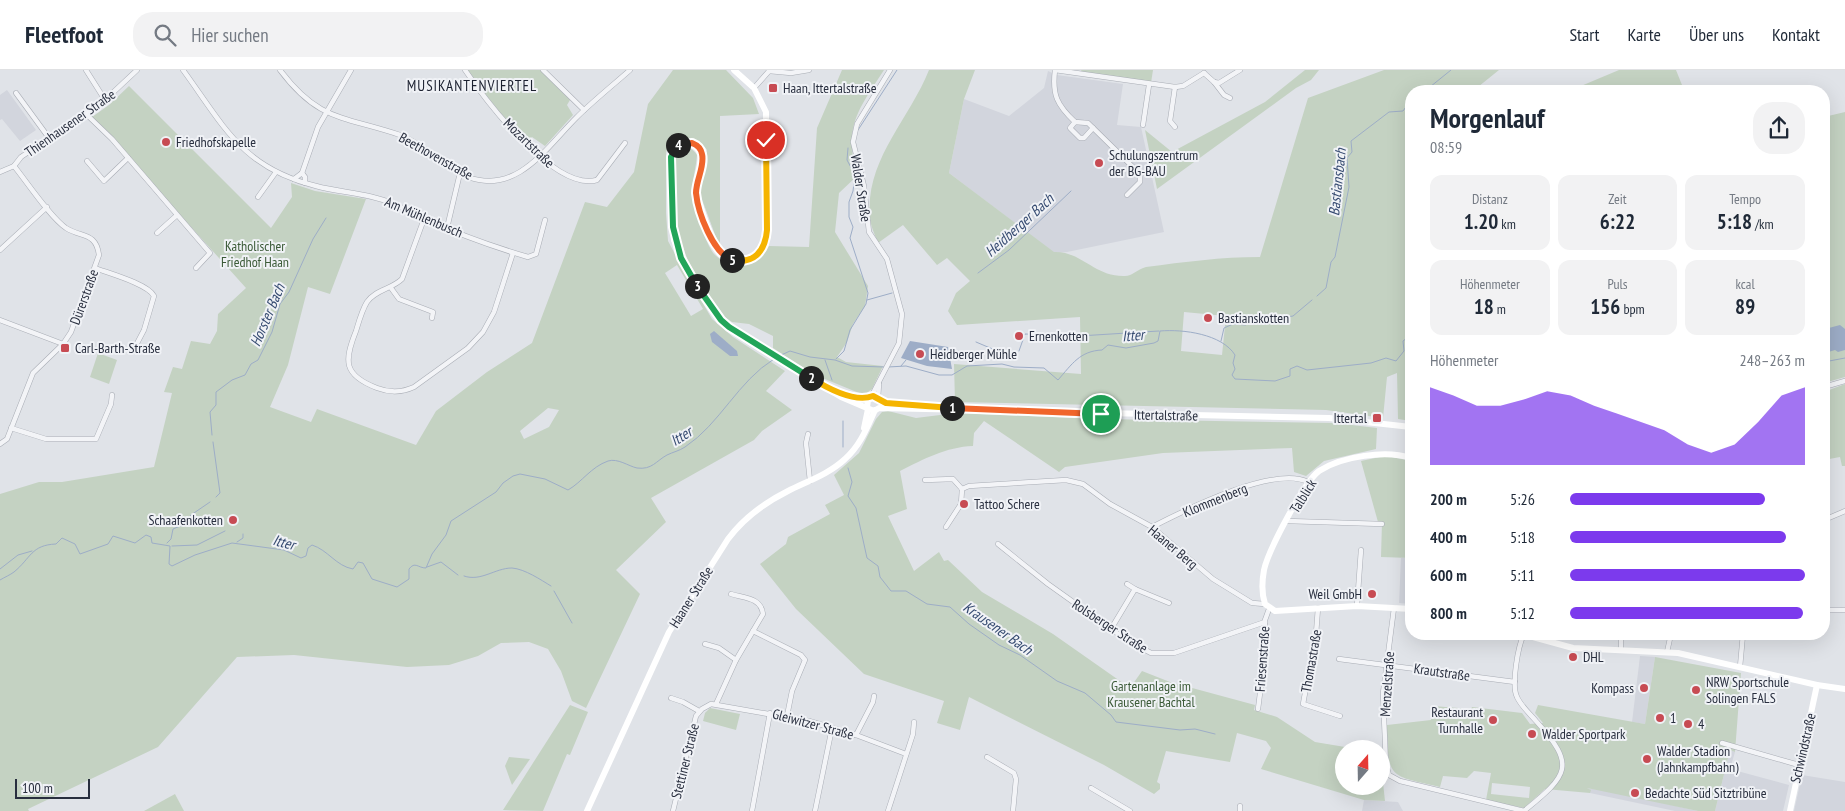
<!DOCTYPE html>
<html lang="de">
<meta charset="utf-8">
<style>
:root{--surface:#fff;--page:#f2f2f3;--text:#1f2937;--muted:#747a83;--line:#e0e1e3;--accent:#7c3aed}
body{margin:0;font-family:"PT Sans Narrow",sans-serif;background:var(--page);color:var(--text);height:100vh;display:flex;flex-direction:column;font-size:19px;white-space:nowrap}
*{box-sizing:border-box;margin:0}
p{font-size:16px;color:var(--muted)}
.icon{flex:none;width:28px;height:28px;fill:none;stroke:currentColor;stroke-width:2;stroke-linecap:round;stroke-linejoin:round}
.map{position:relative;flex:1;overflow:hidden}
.details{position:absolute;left:1405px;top:15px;width:425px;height:555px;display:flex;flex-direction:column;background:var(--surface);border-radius:20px;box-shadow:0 5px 20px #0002}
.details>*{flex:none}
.needle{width:32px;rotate:20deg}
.tools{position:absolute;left:1335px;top:670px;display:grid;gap:10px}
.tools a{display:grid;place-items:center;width:55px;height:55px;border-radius:50%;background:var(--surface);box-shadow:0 5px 20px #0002;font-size:25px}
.scale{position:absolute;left:15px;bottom:12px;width:75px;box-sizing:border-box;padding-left:5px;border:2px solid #292f3f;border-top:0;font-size:14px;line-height:18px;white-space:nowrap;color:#292f3f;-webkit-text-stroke:4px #f0f2f6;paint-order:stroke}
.pin{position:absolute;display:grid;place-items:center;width:42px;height:42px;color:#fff;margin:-21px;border:2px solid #fff;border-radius:50%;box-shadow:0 1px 5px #0007}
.km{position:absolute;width:25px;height:25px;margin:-12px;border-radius:50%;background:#222;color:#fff;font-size:14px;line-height:25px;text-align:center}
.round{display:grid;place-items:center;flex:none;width:52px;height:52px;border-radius:20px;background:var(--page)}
.overview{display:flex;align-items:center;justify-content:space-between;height:85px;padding:0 25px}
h1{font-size:28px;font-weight:700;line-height:38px}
.metrics{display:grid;grid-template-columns:repeat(3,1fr);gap:8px;height:85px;padding:5px 25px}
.metrics div{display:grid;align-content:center;border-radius:12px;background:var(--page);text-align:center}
.metrics b{font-size:21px;font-weight:700}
.metrics small{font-size:14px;font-weight:400}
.metrics p{font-size:14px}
.chart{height:140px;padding:10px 25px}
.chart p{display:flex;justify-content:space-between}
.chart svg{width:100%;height:90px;margin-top:5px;fill:var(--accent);opacity:.7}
ul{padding:0 25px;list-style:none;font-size:16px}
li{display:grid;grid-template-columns:80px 60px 1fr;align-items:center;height:38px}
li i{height:12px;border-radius:6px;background:var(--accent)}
header{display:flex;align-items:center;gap:30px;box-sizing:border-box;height:70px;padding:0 25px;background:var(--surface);border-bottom:1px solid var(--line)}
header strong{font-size:24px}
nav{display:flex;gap:28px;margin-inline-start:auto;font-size:18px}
.search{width:350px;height:45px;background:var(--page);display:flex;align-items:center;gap:12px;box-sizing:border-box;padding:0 18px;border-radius:20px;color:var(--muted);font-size:19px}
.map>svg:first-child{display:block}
.built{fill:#d2d5dd}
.green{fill:#c4d2c2;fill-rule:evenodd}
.water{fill:#9dadc7}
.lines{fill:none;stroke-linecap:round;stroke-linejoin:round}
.stream{stroke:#9dadc7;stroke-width:1}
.street-casing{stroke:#a9adb5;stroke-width:5.5}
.street{stroke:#f3f4f7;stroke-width:4.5}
.secondary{stroke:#fff;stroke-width:6}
.split-1-casing{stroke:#fff;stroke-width:10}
.split-2-casing{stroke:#fff;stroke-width:10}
.split-3-casing{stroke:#fff;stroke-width:10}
.split-4-casing{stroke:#fff;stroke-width:10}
.split-5-casing{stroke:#fff;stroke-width:10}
.split-6-casing{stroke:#fff;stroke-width:10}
.split-1{stroke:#f0652b;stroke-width:6}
.split-2{stroke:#f5b400;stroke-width:6}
.split-3{stroke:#22a559;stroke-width:6}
.split-4{stroke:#22a559;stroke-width:6}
.split-5{stroke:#f0652b;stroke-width:6}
.split-6{stroke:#f5b400;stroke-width:6}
.poi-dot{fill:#c74b53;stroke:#f0f2f6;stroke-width:2}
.labels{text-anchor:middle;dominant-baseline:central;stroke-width:4;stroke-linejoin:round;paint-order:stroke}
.poi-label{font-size:14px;fill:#292f3f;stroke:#f0f2f6;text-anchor:start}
.street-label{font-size:14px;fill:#292f3f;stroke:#f0f2f6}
.park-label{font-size:14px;fill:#3b5a37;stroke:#f0f2f6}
.neighbourhood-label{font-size:15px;letter-spacing:1px;fill:#1c2130;stroke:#f0f2f6}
.water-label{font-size:15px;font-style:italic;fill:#364b71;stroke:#f0f2f6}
</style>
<header>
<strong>Fleetfoot</strong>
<div class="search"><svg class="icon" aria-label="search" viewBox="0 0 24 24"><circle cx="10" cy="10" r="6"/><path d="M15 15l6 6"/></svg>Hier suchen</div>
<nav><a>Start</a><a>Karte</a><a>Über uns</a><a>Kontakt</a></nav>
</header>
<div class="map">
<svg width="1845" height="741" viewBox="0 0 1845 741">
<rect width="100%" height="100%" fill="#e0e3e8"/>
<g class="built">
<path d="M1048 1 1057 5 1123 14 1117 55 1141 57 1164 162 1067 182 1054 183 949 103 964 29 1009 46 1044 18Z"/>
<path d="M7 20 36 60 20 71 2 49 0 50V25Z"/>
<path d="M1401 488H1411V534L1399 533Z"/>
<path d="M1640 586 1655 587 1645 654 1632 652Z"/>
<path d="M1730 680 1735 682 1730 699 1789 715 1783 741H1715Z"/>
<path d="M1802 705 1845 712V741H1794Z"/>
<path d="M1587 718 1614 722 1698 741H1675L1590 723V720Z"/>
<path d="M1364 730 1398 732 1403 741H1362Z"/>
</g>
<g class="green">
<path d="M466 0H541L570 30 567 35 573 45 545 76 532 67 527 71 502 45Z"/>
<path d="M673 0H726L753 28 759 44 720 46V178L700 124 707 80C695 64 675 63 666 82V143L668 171 684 201 712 249 733 267 785 301 766 321 792 340 762 361 754 370 651 428 666 452 616 500 640 524 586 638 572 631 561 601 548 579 529 572 501 573 478 586 449 595 407 597 294 585 237 587 158 677 28 739 29 741H0V424L39 412H62L154 397 172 323 164 322 173 297 182 299 191 271 210 274 217 261 218 244 246 218 92 47 109 35 129 16 271 158 292 127 291 113 315 121 366 129 330 224 308 217 288 295 270 337 311 352 317 339 416 375 436 341 487 302 532 273 585 132 607 137 634 102 648 34ZM677 195 703 239 691 246 665 203ZM548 338 559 340 549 357 524 369 520 361Z"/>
<path d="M842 0H884C857 42 844 55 857 106L839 123 835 162 868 216 865 236 853 254 847 272 837 287 846 292 883 296 872 319 864 325 815 305 773 278V266L749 254 732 252 726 248 705 220 688 191 676 157 675 86C681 76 691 75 697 85 696 100 690 117 693 131 696 143 707 177 715 185 734 203 758 198 769 176L809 177 817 58Z"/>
<path d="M929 0H975L964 29 949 103 1054 182C1082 181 1094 207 1125 206 1132 206 1138 199 1146 197 1184 192 1221 187 1260 187L1308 28 1384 0H1499L1473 21H1411V351L1398 349 1397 303 1387 307 1383 348 1326 340 955 332 954 294 1081 304 1080 247 957 255 948 241 956 223 970 211 947 188 937 195 903 155 878 173C875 165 870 155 870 147 865 90 909 50 929 0ZM1184 242 1226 246 1222 285 1181 281Z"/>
<path d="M1081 0H1153L1151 13 1082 3Z"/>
<path d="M1305 0H1319L1311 10 1296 18 1157 119 1145 60 1172 82 1265 32Z"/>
<path d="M1619 0H1676L1682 15 1672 21H1569Z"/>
<path d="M1845 42V307L1824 313V47Z"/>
<path d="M98 283 117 290 109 314 90 307Z"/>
<path d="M1845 314V396H1842L1840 387 1824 390V322Z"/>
<path d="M888 341 916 348 956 343 1102 349 1335 353 1377 358 1376 379 1324 391 1306 406 1294 402 1292 378 1163 383 1065 397 1059 402 984 351 974 363 973 376C946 377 924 389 900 401L907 439 888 446 914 501 939 482 944 491 948 490 982 522 1053 564 1130 618 1142 601 1170 612 1255 635 1254 640 1277 647 1315 672 1357 679H1344V716H1381V694L1385 731 1364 730 1261 699 1271 678 1266 671 1237 663 1230 692 1166 681 1157 712 1160 714V719L1154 724 1104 695 969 627 960 660 937 653 944 631 864 604 796 539 760 494 786 474 788 467 830 444 825 435 844 425 834 405 859 383 876 349 882 342Z"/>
<path d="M1380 387H1392L1411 391V488L1381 487 1382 452H1378L1361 391Z"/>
<path d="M1655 587 1741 603 1735 682 1730 680 1715 741H1698L1587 718 1591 720 1590 723 1545 719 1524 738 1486 730 1491 703 1474 701 1467 708 1443 706 1440 717C1388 705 1388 709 1387 655L1431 650 1433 636 1471 639 1472 637 1522 643 1530 654 1543 653 1535 643 1538 635 1645 654ZM1492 713 1530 717 1529 728 1491 724Z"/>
<path d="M570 635 588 642 570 685 567 684 543 741 503 740Z"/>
<path d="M710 638 740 644 736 660 703 651 705 643Z"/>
<path d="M509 687 530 689 512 715 505 696Z"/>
<path d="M175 724 184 741H144Z"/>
</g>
<g class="water">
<path d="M1840 255 1845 259V280L1838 282 1835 280 1825 283V259Z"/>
<path d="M714 261 737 281 738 286H730L712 272 710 264Z"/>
<path d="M910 271 948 277 952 299 927 296 901 288Z"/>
</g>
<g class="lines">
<g class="stream">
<path d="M1425 21 1451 0"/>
<path d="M858 60 897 0"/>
<path d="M978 203 1009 180 1071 121"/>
<path d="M1317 226 1326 218 1331 192 1335 187 1349 117 1347 88 1352 82 1351 71 1389 42 1403 41 1411 30"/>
<path d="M867 230 892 223"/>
<path d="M1221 271 1224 258 1233 254 1246 255 1250 249 1258 250 1263 247 1269 250 1293 246 1312 230"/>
<path d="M976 272 1009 286"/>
<path d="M1019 281 1025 264 1079 266 1159 261"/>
<path d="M779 286 790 281 810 287 835 290 852 296 884 297"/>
<path d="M836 289 844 281 850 260 866 234 868 223 850 168 853 157 849 147V132L853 121 855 105 847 90 848 78"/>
<path d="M825 290 832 310"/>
<path d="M1824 292 1845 288"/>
<path d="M901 296 906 290"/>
<path d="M888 297 906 296 939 305H952L967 296 1002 294 1014 297 1044 298 1058 310C1072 294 1080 281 1102 280L1108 275 1126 278 1154 273 1158 271 1160 261C1183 259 1222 264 1235 285L1233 293 1235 299 1232 305 1235 309 1275 311 1290 306V299L1297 296 1307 300 1371 293 1386 288 1396 291 1404 281 1403 271 1407 268 1411 269"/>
<path d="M212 365 210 342 216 335V322L232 310 245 305 251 294 258 290 272 262 280 234 289 222 313 169 326 148"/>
<path d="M213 372 220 423 216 427"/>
<path d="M843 377V351"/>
<path d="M848 398 852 412 848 426 856 438 867 488 878 496 880 507 891 521H906L927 534 950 537 969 554 999 575 1020 585 1057 611 1085 623 1111 645 1116 652 1180 660 1195 659 1215 664"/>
<path d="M237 472 243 468V464"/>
<path d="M167 473 171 469 173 459 185 454 191 445 210 432"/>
<path d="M172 476 197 475 225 461"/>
<path d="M427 497 441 492 458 505"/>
<path d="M0 499 18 485 32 481"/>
<path d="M464 506C481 512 495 498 512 498 525 499 541 510 551 516"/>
<path d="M0 510C5 507 10 505 14 502 31 488 31 475 56 474L62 468 75 474 80 484 108 474 113 466 135 473 146 465 151 467 152 473 170 476 169 494 172 496 195 485 232 473 284 480 301 488 306 486 308 478 312 475C328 480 336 496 353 499L358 492 363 493 372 509 397 517 409 509V499C415 491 418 498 426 498L432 484 446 465 451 451 496 422 503 413 513 406 520 404 545 409 568 420C582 412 591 397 608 391 618 388 628 396 637 398 652 400 656 391 667 385 673 382 679 381 685 377 720 354 738 311 774 289"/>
<path d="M554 521 572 553"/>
</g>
<g class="street-casing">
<g id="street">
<path d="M86 0 105 30"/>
<path d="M183 0C224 56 242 98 316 116 342 123 369 123 394 134 405 138 414 145 425 149 458 164 494 177 528 187L536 184 545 150"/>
<path d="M280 0C319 52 344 46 400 65 425 74 443 97 468 107 517 125 546 78 576 48 593 31 612 16 630 0"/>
<path d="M465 0C486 31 555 122 597 110L625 73"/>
<path d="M543 0 584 40"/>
<path d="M1055 0C1052 25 1057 35 1075 52L1088 53 1140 104V112L1127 125"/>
<path d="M1055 0 1175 17 1183 16 1204 3"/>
<path d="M769 1 791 3 809 0"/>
<path d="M1204 3 1214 12 1219 13 1240 0"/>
<path d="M1214 12 1224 25 1230 28"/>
<path d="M1175 17 1170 51 1175 57"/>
<path d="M754 18 770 0"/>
<path d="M16 23 49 68"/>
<path d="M85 43 112 69 210 183 196 198"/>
<path d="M1075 52 1070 58 1080 68H1084L1093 58"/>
<path d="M1143 55 1149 15"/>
<path d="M87 91 104 111 128 88"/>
<path d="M0 102 14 96 21 87 105 30 137 0"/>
<path d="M302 103 318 57 351 0"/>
<path d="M294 109 302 103 305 107V113"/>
<path d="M258 127 276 102"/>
<path d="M424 149 402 209C392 219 375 220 367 232 362 240 359 251 356 261 344 291 343 305 377 318 390 323 401 323 414 317L468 278 483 262 494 242 513 183"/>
<path d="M447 158 460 103"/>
<path d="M157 163 176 146"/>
<path d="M0 180 47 137"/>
<path d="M95 198C108 203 148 214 154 226L144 260 134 279"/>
<path d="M391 218 399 229 433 242 432 248"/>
<path d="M0 250 63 274"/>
<path d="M1824 317 1845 311"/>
<path d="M871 327 899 273 902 244 887 189 869 162 864 116 853 72 857 54 890 0"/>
<path d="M878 328 879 314"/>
<path d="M11 358 46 369H96L111 334 112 325"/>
<path d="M808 364 806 373 810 411"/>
<path d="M0 374 7 369 33 303 63 274 71 262 99 185C96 162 82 168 66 158 50 147 27 112 14 96"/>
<path d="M925 410 953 409 962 419"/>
<path d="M962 419 969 416 1066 410 1083 414 1110 434 1152 457 1213 509 1252 533 1265 534"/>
<path d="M1824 450 1845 441"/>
<path d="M1287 451 1382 454"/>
<path d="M946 457 961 434 962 419"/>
<path d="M1152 457C1185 440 1274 395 1308 412"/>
<path d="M998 474 1048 514 1128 571 1151 583H1174L1265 552"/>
<path d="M1127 514 1135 519"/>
<path d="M1357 536 1361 480"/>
<path d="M1318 538 1316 564 1303 634 1340 646"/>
<path d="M1394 538 1383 623 1386 695 1389 705 1400 711 1524 741C1568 705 1577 696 1536 651 1530 644 1521 636 1517 627 1511 615 1518 576 1524 564"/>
<path d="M1824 540H1845"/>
<path d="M1111 559 1135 519 1169 533"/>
<path d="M753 561 801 585 805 590 792 621 787 646"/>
<path d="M1621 564V580"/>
<path d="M705 574 719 578 736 590"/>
<path d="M1667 582 1671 564"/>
<path d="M1339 589 1515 612"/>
<path d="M1740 597 1743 564"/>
<path d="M671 628 683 632 699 641"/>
<path d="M716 634 736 590 763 544C761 527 743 528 731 524"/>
<path d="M1258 639 1264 592 1265 550 1269 539"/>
<path d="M856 665 873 632 874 626"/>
<path d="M1722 673 1799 695"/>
<path d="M987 687 1014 703 1016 709 1013 741"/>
<path d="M1091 718 1130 741"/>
<path d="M1240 736V741"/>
<path d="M673 741 696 646 702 639 711 634 809 651 856 665 906 684"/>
<path d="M752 741 770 643"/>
<path d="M815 741 832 658"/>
<path d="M888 741 913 664 914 652"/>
</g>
</g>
<use href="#street" class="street"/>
<g class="secondary">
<path d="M734 0 754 18 766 42 767 160 763 179 751 190H731L720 184 712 170 698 129 697 117 702 84C697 72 686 70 676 77L671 87 674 170 690 203 721 250 745 269 841 327 874 341 879 338 1329 348 1411 357"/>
<path d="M835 320 868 330"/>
<path d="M867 337 868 330 873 327 880 331 898 334"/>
<path d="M864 358 868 339"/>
<path d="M1411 388C1386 380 1342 386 1319 401 1304 412 1268 481 1264 500 1262 511 1262 525 1265 534L1275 541 1357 536 1411 539"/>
<path d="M1522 564 1573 578 1678 583 1817 615 1845 619"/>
<path d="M587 741 669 562 728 469C743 449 766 432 788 421 808 411 829 404 845 389 860 376 867 358 875 340"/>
<path d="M1790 741 1817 615"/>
</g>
</g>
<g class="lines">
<g class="split-1-casing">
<path id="split-1" d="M952 338 1101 344"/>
</g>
<g class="split-2-casing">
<path id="split-2" d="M811 308C827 318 855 333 873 326L886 333 952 338"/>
</g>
<g class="split-3-casing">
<path id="split-3" d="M697 216 721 250 729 257 811 308"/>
</g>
<g class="split-4-casing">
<path id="split-4" d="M678 75 671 87 673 157 681 188 697 216"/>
</g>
<g class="split-5-casing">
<path id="split-5" d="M678 75 692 73C697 75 701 78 702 84 705 96 696 110 696 123 698 143 713 183 732 190"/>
</g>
<g class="split-6-casing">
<path id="split-6" d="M732 190C754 194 765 182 767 160L766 70"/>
</g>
<use href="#split-1" class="split-1"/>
<use href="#split-2" class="split-2"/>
<use href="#split-3" class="split-3"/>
<use href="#split-4" class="split-4"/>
<use href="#split-5" class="split-5"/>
<use href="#split-6" class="split-6"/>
</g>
<g class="poi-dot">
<rect x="768" y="13" width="10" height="10" rx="2.5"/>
<circle cx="166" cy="72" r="5"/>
<circle cx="1099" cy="93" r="5"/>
<circle cx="1208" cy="248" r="5"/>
<circle cx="1019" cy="266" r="5"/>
<rect x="60" y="273" width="10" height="10" rx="2.5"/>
<circle cx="920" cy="284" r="5"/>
<rect x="1372" y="343" width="10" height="10" rx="2.5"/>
<circle cx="964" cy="434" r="5"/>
<circle cx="233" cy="450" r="5"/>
<circle cx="1372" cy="524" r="5"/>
<circle cx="1573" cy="587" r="5"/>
<circle cx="1644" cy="618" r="5"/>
<circle cx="1696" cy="620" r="5"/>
<circle cx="1660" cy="648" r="5"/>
<circle cx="1493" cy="650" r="5"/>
<circle cx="1688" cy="654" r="5"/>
<circle cx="1532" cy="664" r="5"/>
<circle cx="1647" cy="689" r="5"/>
<circle cx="1635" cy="723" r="5"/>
</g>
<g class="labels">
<g class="poi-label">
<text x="783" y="18">Haan, Ittertalstraße</text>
<text x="176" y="72">Friedhofskapelle</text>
<text x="1109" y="85">Schulungszentrum<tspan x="1109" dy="16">der BG-BAU</tspan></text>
<text x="1218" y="248">Bastianskotten</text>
<text x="1029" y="266">Ernenkotten</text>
<text x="75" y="278">Carl-Barth-Straße</text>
<text x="930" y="284">Heidberger Mühle</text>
<text x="1367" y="348" text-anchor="end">Ittertal</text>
<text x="974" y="434">Tattoo Schere</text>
<text x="223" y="450" text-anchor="end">Schaafenkotten</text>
<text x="1362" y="524" text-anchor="end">Weil GmbH</text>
<text x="1583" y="587">DHL</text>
<text x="1706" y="612">NRW Sportschule<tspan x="1706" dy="16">Solingen FALS</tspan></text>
<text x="1634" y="618" text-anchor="end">Kompass</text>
<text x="1483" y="642" text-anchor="end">Restaurant<tspan x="1483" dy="16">Turnhalle</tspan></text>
<text x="1670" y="648">1</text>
<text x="1698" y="654">4</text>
<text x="1542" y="664">Walder Sportpark</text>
<text x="1657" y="681">Walder Stadion<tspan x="1657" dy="16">(Jahnkampfbahn)</tspan></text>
<text x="1645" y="723">Bedachte Süd Sitztribüne</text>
</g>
<g class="street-label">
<text transform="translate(70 53) rotate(-35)">Thienhausener Straße</text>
<text transform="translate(529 73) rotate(44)">Mozartstraße</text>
<text transform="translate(436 86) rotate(29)">Beethovenstraße</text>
<text transform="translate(861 118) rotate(81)">Walder Straße</text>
<text transform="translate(424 147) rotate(23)">Am Mühlenbusch</text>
<text transform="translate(84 227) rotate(-70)">Dürerstraße</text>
<text transform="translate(1166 345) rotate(1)">Ittertalstraße</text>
<text transform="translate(1303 426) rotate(-58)">Talblick</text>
<text transform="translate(1215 430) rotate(-22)">Klommenberg</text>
<text transform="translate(1173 477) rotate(40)">Haaner Berg</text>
<text transform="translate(691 527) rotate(-58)">Haaner Straße</text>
<text transform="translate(1110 556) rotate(33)">Rolsberger Straße</text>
<text transform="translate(1262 589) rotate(-86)">Friesenstraße</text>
<text transform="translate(1311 591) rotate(-80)">Thomastraße</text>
<text transform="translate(1442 602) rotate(8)">Krautstraße</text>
<text transform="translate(1387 614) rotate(-86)">Menzelstraße</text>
<text transform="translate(813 654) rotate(15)">Gleiwitzer Straße</text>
<text transform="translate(1803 678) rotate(-77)">Schwindstraße</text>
<text transform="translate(685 691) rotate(-76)">Stettiner Straße</text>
</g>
<g class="park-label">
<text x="255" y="176">Katholischer<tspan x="255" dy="16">Friedhof Haan</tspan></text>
<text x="1151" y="616">Gartenanlage im<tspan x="1151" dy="16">Krausener Bachtal</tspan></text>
</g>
<g class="neighbourhood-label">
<text x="472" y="15">MUSIKANTENVIERTEL</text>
</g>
<g class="water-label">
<text transform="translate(1337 112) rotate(-84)">Bastiansbach</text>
<text transform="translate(1019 155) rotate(-42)">Heidberger Bach</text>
<text transform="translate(267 245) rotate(-67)">Horster Bach</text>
<text transform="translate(1133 265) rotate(-5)">Itter</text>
<text transform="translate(681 366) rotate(-33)">Itter</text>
<text transform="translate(284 472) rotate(15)">Itter</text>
<text transform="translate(998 558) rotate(35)">Krausener Bach</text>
</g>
</g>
</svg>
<div class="tools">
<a><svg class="needle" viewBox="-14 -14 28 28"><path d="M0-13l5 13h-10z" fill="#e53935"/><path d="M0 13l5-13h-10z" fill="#747a83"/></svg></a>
</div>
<div class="scale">100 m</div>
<div class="pin" style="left:1101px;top:344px;background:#1e9e55"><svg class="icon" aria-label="arrive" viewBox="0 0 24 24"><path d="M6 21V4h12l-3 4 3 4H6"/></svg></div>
<div class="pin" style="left:766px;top:70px;background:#d93025"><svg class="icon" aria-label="check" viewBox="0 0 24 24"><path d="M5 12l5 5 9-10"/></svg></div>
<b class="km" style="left:952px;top:338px">1</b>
<b class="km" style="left:811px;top:308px">2</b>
<b class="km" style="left:697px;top:216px">3</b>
<b class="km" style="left:678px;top:75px">4</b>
<b class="km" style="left:732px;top:190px">5</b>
<section class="details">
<div class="overview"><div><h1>Morgenlauf</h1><p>08:59</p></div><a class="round"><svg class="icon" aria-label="share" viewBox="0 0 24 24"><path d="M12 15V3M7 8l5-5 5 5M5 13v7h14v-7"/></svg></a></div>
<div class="metrics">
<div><p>Distanz</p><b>1.20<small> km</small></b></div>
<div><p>Zeit</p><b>6:22</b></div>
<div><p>Tempo</p><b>5:18<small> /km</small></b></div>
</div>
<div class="metrics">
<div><p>Höhenmeter</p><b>18<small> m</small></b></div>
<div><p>Puls</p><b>156<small> bpm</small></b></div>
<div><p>kcal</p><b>89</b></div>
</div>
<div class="chart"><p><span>Höhenmeter</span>248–263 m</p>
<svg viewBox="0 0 160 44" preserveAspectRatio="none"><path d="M0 44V6L10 10L20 15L30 15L40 12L50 8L60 10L70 15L80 19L90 23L100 27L110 34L120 38L130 34L140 23L150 10L160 6V44z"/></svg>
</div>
<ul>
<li><b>200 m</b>5:26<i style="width:83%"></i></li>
<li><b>400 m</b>5:18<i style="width:92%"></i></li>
<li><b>600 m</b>5:11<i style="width:100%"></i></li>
<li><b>800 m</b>5:12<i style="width:99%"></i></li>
</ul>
</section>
</div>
